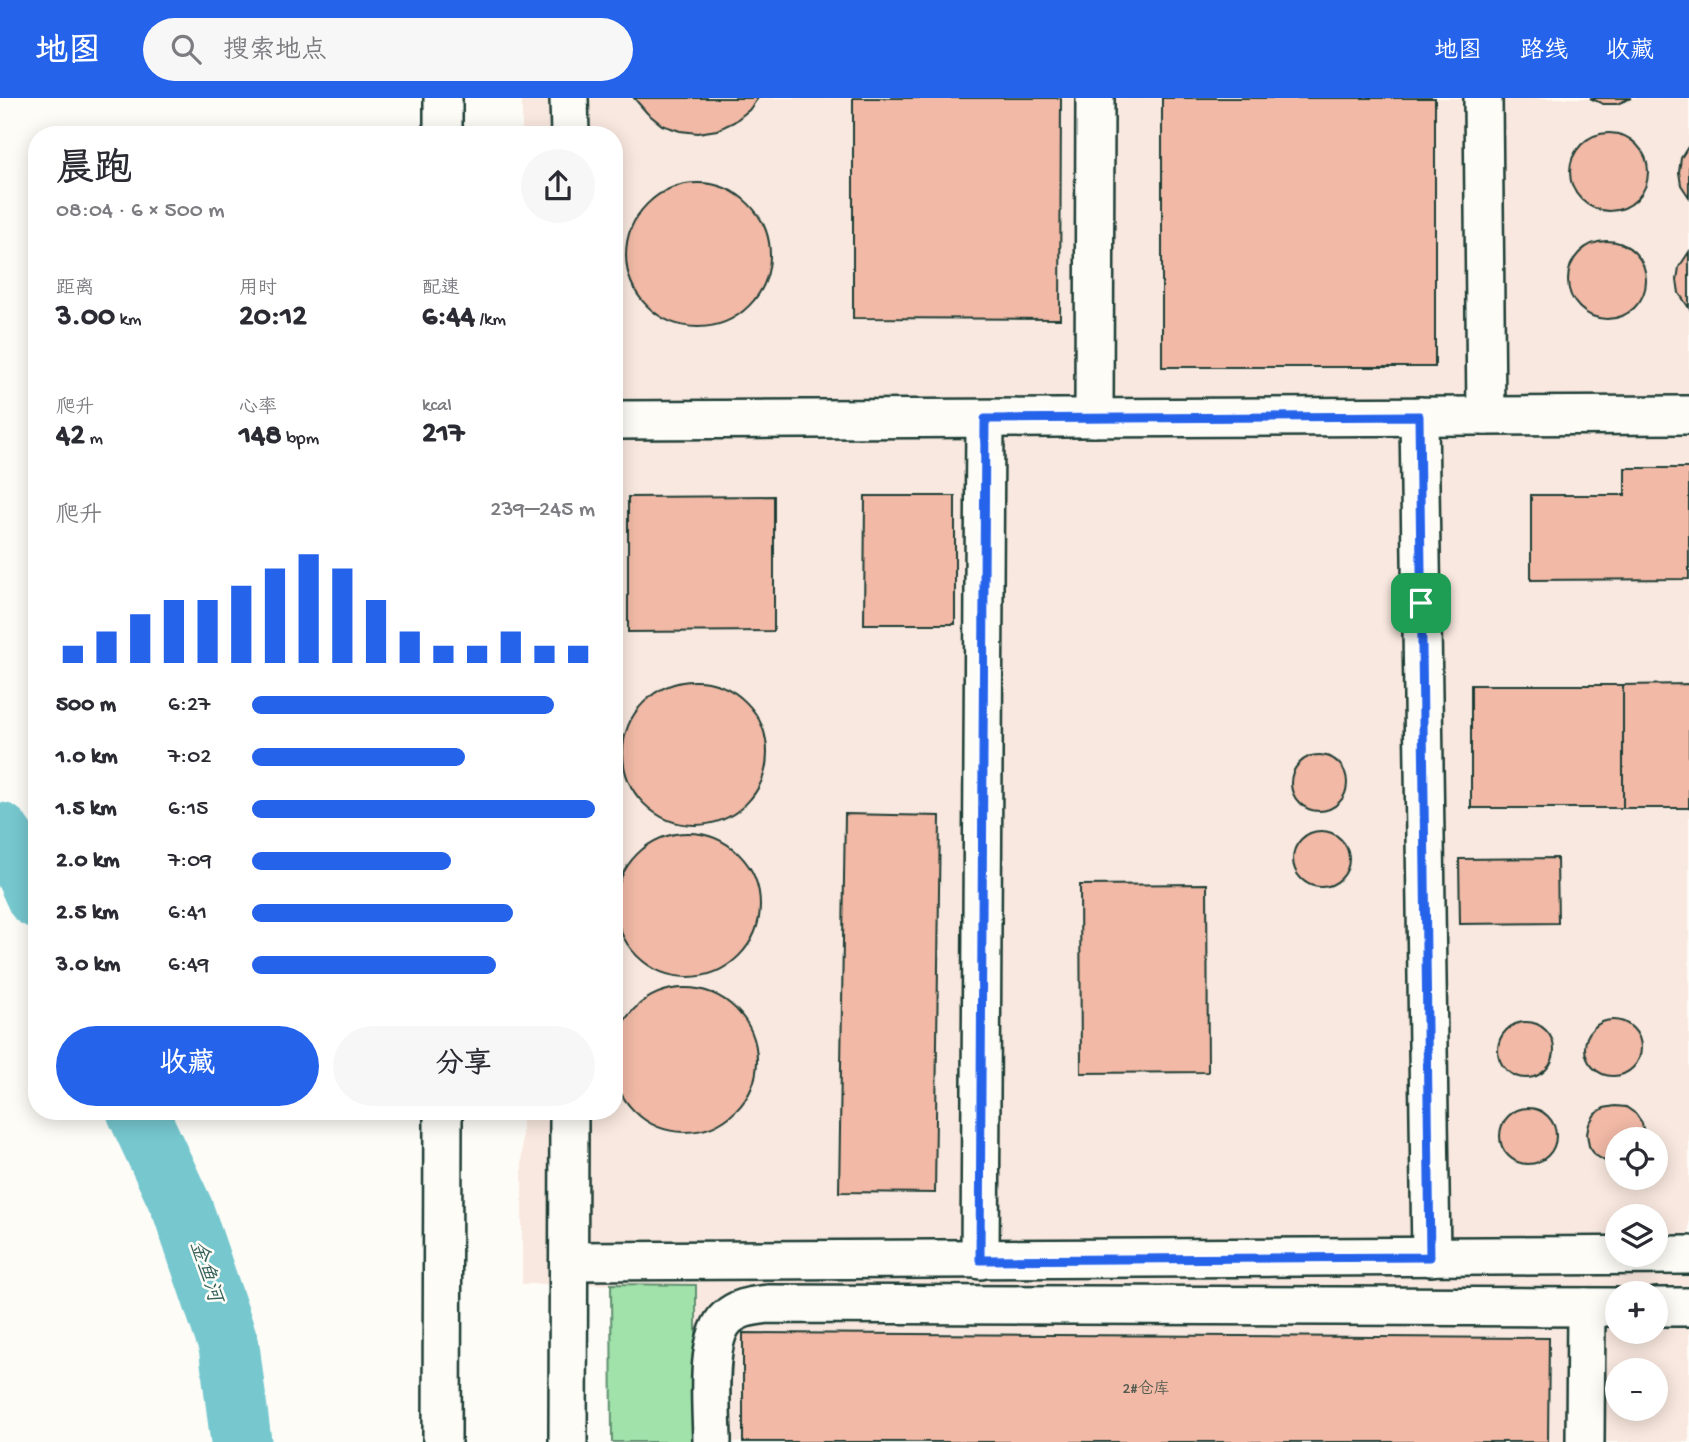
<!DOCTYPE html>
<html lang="zh">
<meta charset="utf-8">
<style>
:root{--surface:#fff;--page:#f7f7f7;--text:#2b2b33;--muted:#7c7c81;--accent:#2563eb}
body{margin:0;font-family:"Gochi Hand","LXGW WenKai TC",sans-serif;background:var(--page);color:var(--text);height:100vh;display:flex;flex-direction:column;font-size:26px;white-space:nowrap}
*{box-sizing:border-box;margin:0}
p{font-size:23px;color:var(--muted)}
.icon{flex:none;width:38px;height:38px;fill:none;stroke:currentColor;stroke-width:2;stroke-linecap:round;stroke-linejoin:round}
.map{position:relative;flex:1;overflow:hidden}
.drawer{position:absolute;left:28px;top:28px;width:595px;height:994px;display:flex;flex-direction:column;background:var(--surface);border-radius:28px;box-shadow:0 4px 18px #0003}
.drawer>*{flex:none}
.controls{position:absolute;left:1605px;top:1029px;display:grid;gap:14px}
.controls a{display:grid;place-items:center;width:63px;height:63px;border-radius:50%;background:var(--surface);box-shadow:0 4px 18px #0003;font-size:35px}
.pin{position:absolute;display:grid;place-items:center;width:60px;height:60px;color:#fff;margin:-30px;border-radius:14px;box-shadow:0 4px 10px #0006}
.round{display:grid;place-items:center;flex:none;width:74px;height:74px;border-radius:37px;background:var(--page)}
.head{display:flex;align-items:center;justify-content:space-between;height:119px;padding:0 28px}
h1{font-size:38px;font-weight:700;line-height:52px}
.figures{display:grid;grid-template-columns:repeat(3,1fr);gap:10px;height:119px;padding:7px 28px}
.figures div{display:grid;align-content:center}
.figures b{font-size:30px;font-weight:700}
.figures small{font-size:19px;font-weight:400}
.figures p{font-size:19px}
.chart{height:196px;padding:14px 28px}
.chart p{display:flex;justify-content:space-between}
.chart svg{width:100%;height:126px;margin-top:7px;stroke:var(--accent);stroke-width:6}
.button{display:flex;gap:14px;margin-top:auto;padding:14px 28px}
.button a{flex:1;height:80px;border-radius:42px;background:var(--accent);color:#fff;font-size:28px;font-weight:700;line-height:80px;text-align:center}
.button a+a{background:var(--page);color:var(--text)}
ul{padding:0 28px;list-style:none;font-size:23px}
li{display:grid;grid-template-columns:112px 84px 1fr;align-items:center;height:52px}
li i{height:18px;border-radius:9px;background:var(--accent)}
header{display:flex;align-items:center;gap:42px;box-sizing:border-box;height:98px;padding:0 35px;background:var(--accent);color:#fff}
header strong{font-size:33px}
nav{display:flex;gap:38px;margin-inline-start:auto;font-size:24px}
.search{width:490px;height:63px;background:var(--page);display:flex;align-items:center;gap:18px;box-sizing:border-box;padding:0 24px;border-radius:38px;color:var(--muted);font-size:26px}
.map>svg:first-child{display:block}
.built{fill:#f9e8df;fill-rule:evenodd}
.green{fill:#a1e1aa;stroke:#608f6f;stroke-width:2}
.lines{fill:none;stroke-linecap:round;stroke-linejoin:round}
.river{stroke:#76c7ce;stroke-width:61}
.building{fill:#f1b9a6;stroke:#1f3d34;stroke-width:2}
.minor-casing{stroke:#1f3d34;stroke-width:42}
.minor{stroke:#fdfcf7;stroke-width:37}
.route-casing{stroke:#fff;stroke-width:14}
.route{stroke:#2563eb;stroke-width:9}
.labels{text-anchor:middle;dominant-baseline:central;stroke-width:5;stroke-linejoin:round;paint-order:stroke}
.number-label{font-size:16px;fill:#545c50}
.water-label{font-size:21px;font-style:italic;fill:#35605a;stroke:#fdfcf7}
</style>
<header>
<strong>地图</strong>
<div class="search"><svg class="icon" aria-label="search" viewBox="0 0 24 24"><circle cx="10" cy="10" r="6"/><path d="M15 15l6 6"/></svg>搜索地点</div>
<nav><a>地图</a><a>路线</a><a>收藏</a></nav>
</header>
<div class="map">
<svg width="1689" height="1344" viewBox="0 0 1689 1344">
<rect width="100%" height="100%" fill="#fdfcf7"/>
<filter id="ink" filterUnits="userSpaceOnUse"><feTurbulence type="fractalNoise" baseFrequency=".0143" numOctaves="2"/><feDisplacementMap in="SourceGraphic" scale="14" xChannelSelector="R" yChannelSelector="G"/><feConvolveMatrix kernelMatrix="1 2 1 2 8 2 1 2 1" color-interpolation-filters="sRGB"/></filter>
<g filter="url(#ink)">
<path class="built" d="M522 0H1689V1344H696V1187L522 1186V1013H614V37H522ZM1617 1041H1656V1080H1617ZM1617 1118H1656V1157H1617ZM1617 1195H1656V1234H1617ZM1617 1272H1656V1311H1617Z"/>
<path class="green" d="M611 1186 696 1187V1344H612Z"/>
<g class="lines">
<g class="river">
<path d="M0 735 21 765 37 800"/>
<path d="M137 1013 183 1112 229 1248 241 1344"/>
</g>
</g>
<g class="building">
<path d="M758 0 749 12 734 24 717 32 698 35 680 33 662 27 647 15 634 0Z"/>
<path d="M853 0H1061L1060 221 853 220Z"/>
<rect x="1162" y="0" width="273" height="269"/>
<path d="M1590 0H1631L1617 6H1603Z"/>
<circle cx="1609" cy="74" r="39"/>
<path d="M1688 49 1689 48V99L1681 87 1679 74 1681 60Z"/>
<circle cx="698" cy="157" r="72"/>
<circle cx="1607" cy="182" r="39"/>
<path d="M1689 154V210L1679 195 1677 182 1679 169Z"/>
<path d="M1625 370H1689V481L1531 482V397H1625Z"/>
<path d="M774 398V533L628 534V399Z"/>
<path d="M865 398H955V526H864Z"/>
<circle cx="695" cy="655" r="72"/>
<path d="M1689 586V710H1623V587Z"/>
<rect x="1471" y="587" width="152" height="123"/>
<circle cx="1319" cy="685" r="28"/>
<path d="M845 716 940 718 935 1095 839 1094Z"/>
<circle cx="1321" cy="761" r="28"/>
<circle cx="688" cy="807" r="72"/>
<path d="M1557 760 1558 825 1460 826 1459 761Z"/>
<path d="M1207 786 1208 974 1081 975 1080 787Z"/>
<circle cx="685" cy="962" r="72"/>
<circle cx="1613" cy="950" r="28"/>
<circle cx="1526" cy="952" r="28"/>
<path d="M1615 1008 1626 1009 1636 1016 1642 1025 1644 1036 1643 1041H1617L1616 1065 1605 1063 1595 1057 1589 1048 1587 1036 1589 1026 1595 1016 1604 1010Z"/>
<circle cx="1528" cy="1038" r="28"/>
<path d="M743 1235 1549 1240 1548 1344H743Z"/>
</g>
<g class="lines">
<g class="minor-casing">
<g id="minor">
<path d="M569 0 570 37"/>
<path d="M1483 0 1486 318"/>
<path d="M443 37V0"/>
<path d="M1419 318 1431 1159"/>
<path d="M1094 320 1095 0"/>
<path d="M614 322 1689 317"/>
<path d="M980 1162 985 321"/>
<path d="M569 1163 1689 1157"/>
<path d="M1656 1209H1689"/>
<path d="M442 1344 443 1013"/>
<path d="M568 1344 569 1013"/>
<path d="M712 1344C712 1314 704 1241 727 1220 738 1209 754 1208 768 1206L1617 1209"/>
<path d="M1585 1344 1586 1209"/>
</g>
</g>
<use href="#minor" class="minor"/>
</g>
</g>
<g class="lines" filter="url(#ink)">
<g class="route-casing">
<path id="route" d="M1419 318 1430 1159 980 1162 985 321Z"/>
</g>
<use href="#route" class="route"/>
</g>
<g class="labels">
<g class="number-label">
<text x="1146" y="1292">2#仓库</text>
</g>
<g class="water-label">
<text transform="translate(204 1174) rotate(72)">金鱼河</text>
</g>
</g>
</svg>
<div class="controls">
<a><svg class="icon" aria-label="locate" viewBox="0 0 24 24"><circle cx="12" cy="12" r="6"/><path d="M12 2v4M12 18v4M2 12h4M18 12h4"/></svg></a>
<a><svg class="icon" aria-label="layers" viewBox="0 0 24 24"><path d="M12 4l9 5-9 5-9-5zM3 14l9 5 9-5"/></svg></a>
<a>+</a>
<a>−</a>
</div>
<div class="pin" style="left:1421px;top:505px;background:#1e9e55"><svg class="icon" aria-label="arrive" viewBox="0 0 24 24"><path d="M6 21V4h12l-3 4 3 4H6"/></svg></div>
<section class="drawer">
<div class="head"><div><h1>晨跑</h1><p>08:04 · 6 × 500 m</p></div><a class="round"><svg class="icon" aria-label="share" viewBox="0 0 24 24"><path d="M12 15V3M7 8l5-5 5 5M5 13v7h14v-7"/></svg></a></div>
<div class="figures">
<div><p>距离</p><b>3.00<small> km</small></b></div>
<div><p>用时</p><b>20:12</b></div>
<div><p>配速</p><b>6:44<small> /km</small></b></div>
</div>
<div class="figures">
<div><p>爬升</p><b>42<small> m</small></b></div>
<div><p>心率</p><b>148<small> bpm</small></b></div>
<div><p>kcal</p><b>217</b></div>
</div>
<div class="chart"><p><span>爬升</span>239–245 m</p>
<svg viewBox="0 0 160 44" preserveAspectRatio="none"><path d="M5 44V38M15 44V33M25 44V27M35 44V22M45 44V22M55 44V17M65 44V11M75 44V6M85 44V11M95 44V22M105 44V33M115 44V38M125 44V38M135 44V33M145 44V38M155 44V38"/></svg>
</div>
<ul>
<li><b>500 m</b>6:27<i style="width:88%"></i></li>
<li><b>1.0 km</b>7:02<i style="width:62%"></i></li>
<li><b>1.5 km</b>6:15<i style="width:100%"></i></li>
<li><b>2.0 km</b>7:09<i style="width:58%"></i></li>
<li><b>2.5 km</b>6:41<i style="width:76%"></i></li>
<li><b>3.0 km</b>6:49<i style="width:71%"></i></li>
</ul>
<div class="button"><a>收藏</a><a>分享</a></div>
</section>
</div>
